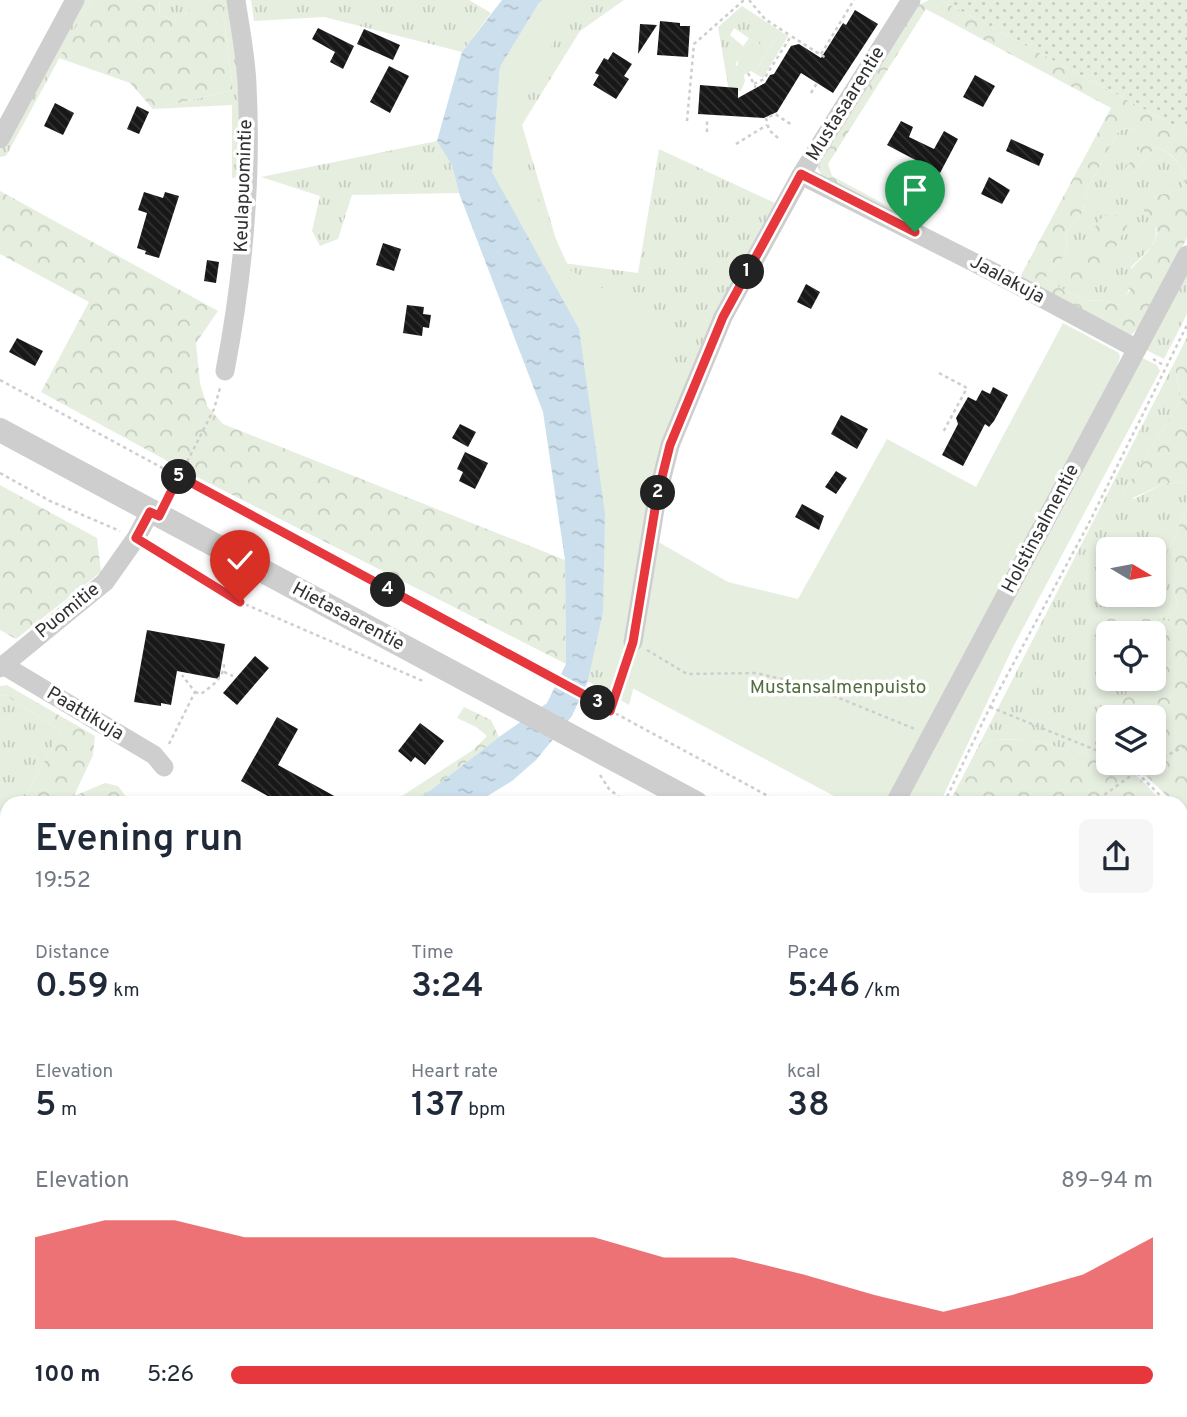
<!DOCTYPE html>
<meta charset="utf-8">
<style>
:root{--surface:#fff;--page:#f6f6f7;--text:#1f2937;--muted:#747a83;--accent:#e5373c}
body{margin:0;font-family:Overpass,sans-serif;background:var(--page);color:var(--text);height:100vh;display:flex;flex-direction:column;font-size:26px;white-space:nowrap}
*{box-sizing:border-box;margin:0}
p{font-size:23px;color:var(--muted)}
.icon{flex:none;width:38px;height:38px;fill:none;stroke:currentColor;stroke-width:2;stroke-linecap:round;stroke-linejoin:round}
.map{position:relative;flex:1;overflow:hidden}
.drawer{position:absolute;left:0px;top:796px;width:1188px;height:621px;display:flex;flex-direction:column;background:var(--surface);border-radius:21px 21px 0 0;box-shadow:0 4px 10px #0003}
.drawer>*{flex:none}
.needle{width:46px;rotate:100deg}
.controls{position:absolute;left:1096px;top:537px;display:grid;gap:14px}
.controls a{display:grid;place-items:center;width:70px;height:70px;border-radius:10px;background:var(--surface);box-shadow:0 4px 10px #0003;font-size:35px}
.pin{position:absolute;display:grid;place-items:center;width:60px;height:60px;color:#fff;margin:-72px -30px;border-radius:50% 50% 50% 0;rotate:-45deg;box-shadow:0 0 7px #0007}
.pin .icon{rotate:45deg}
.km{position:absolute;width:35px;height:35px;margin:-18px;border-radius:50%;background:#222;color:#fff;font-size:19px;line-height:35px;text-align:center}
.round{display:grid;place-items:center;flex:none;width:74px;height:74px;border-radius:10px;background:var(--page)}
.headline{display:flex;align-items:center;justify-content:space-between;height:119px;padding:0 35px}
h1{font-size:38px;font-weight:600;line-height:52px}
.metrics{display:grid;grid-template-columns:repeat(3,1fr);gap:10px;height:119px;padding:7px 35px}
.metrics div{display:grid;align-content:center}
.metrics b{font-size:35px;font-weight:600}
.metrics small{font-size:19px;font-weight:400}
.metrics p{font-size:19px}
.chart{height:196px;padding:14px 35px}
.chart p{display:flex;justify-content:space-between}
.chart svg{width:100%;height:126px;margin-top:7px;fill:var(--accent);opacity:.7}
ul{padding:0 35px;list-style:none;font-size:23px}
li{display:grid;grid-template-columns:112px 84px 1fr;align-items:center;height:52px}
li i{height:18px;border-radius:9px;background:var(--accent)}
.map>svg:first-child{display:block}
.grass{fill:url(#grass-tufts);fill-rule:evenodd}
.forest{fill:url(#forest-crowns);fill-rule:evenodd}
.park{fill:#e6eee0}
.garden{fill:url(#garden-dots)}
.water{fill:url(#water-ripples)}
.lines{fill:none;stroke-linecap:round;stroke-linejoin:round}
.stream{stroke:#ccdfed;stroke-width:4.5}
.building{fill:url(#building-back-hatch)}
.path{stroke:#cecece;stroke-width:2.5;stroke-dasharray:3.5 3.5;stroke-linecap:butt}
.minor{stroke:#cecece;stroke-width:19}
.tertiary{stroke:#cecece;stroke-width:24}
.route-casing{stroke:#fff;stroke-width:14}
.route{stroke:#e5373c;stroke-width:9}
.labels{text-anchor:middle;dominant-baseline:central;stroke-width:7;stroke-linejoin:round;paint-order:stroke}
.street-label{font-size:19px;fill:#313131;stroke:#fff}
.park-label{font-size:19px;fill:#526d3e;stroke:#fff}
</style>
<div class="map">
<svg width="1187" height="1417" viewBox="0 0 1187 1417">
<defs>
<pattern id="grass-tufts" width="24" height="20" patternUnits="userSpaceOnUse" patternTransform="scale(1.75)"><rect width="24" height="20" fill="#e6eee0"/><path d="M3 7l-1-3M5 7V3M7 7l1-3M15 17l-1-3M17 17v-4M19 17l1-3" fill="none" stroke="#c6cdc1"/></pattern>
<pattern id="forest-crowns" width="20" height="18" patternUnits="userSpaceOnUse" patternTransform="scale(1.75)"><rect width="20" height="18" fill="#e6eee0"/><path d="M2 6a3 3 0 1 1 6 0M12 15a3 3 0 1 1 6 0" fill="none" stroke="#c6cdc1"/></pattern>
<pattern id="garden-dots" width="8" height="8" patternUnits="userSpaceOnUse" patternTransform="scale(1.75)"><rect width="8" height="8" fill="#e6eee0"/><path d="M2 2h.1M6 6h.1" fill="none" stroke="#c6cdc1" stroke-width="1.8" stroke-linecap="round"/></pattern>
<pattern id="water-ripples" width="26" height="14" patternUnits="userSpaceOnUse" patternTransform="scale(1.75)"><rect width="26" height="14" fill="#ccdfed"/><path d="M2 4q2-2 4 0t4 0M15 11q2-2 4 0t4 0" fill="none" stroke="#b0c0cc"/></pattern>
<pattern id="building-back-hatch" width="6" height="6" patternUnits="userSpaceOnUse" patternTransform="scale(1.75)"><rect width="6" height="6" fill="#181818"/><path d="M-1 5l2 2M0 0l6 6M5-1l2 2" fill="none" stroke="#313131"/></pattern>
</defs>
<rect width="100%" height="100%" fill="#fff"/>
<g class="grass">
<path d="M81 0H91L6 156 0 157V150Z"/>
<path d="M159 0H197L196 6 175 20 160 16Z"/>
<path d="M220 0H231L235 29 242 177 232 178V105L153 109 233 90 222 4Z"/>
<path d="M251 0H469L491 13 462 52 324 17 254 21Z"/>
<path d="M543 0H624L580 31 522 125 563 263 638 273 659 149 775 203 663 444 638 670 629 705 588 681 603 612 500 67Z"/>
<path d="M742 6 788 36 763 78 754 73 778 35 759 45 734 28 730 35 743 46C737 56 733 77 729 91L718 27Z"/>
<path d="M1125 128 1136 131 1147 139 1125 169 1132 175 1155 147C1171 152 1179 162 1186 177L1182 189 1149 198C1157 241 1165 235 1131 267 1130 283 1131 293 1119 305L1106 301 1084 300 1044 279 1067 252 1066 233 1084 210 1087 189 1118 132Z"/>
<path d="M437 141 452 164 459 193 352 195 338 239 320 246 312 231 320 196 261 177Z"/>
<path d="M1187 271V314L1164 359 1146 350Z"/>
<path d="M1174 363 1181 400 1122 495 1134 499 1161 485 1187 481V507L1165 559 1178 605 1173 622 1108 616 1096 642 1108 648V679H1133L1123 701 1097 727 1108 737V760L1029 740 993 739 977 749ZM1108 550H1153V595H1108Z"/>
<path d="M5 695 61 731 22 803H7V830L5 834 0 833V696Z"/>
</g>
<g class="forest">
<path d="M91 0H159L160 16 175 20 195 6 196 0H220L222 4 233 90 153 109 130 83 59 58Z"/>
<path d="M929 0H941L1187 132V238L1140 326 1131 335 1020 277 1111 108 926 9 828 164 832 176 914 220 913 224 823 177 818 169 821 152 916 6ZM1125 128 1136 131 1146 139 1125 169 1128 174 1132 175 1155 147C1172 152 1179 162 1186 177L1182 189 1149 198 1143 205 1145 215C1176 238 1137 257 1124 278L1126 286 1130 290 1119 305 1106 301 1084 300 1044 279 1067 252 1066 233 1084 210 1087 189 1118 132Z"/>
<path d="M0 191 218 311 196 343 200 383 207 406 223 424 565 560 566 664 195 476 41 392 89 302 0 254Z"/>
<path d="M1106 215H1123L1126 217 1128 224C1116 245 1104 276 1080 285L1071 279V271L1099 220Z"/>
<path d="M1187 337V481L1161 485 1124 502 1122 495 1181 400 1174 363Z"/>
<path d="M0 485 97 538 101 572 16 639 0 630Z"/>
<path d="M1187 507V816L1181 810V803H1174L1133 763H1153V718H1108V737L1097 727 1123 701 1133 679H1153V634H1108V648L1096 642 1093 627 1108 616 1173 621 1178 605 1165 559Z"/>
<path d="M7 685 95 736 93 755 74 796 105 783 118 786 131 803H22L61 731 5 695 0 696V686Z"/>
<path d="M464 707 491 720 499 737 414 803H391L473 750 487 736 476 727 457 718Z"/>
<path d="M993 739 1029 740 1108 760V763C1131 763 1148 788 1164 803H949L977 749Z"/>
<path d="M1181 820 1187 826V1008L1181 1005Z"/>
<path d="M7 830V953L0 937V833L5 834Z"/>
<path d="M234 1411H418L413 1417H237Z"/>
<path d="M589 1411 1100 1410V1411L1099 1417H587Z"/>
</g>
<g class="park">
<path d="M543 0H579L530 83 518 128 530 182 570 270 678 331 667 350 670 383 695 397 691 405 655 540 728 582 798 599 887 439 976 487 1063 323 1119 353 1120 357 1114 375 887 803H847L591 666 603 612 492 172 500 67 539 3Z"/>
<path d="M769 29 778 35 754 73 751 71 744 75 745 81 741 91H729L726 69 738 65 737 55 749 38 759 45Z"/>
<path d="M1140 357 1157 365 1160 371 1013 647 940 803H903Z"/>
<path d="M0 1343 7 1345V1410L84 1411 82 1417H0Z"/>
</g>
<path class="garden" d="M941 0H1187V132Z"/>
<g class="water">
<path d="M502 0H543L539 3 500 67 492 172 579 329 605 514 603 612 588 681 572 716 536 760 512 781 476 803H414L499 737 547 703 566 664 565 560 543 412 459 193 452 165 437 141 462 52Z"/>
<path d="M0 1264 7 1267V1341L0 1339Z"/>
<path d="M87 1410H228L231 1417H85Z"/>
</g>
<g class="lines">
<path class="stream" d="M743 1410 754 1417"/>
</g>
<g class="building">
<path d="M855 10 878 24 833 93 801 73 777 112 764 118 698 114 700 85 738 88V98L765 83 770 75 774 74 791 46 799 44 821 58 843 23 846 25Z"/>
<path d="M660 21 680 23V26H690L688 57 657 55Z"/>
<path d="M640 24 657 25 638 54Z"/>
<path d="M318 28 354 46 343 69 330 62 335 52 312 39Z"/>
<path d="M364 29 400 45 393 60 357 44Z"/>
<path d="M613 52 632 64 624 76 629 79 616 99 593 85 599 75 595 73 604 58 608 60Z"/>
<path d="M389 66 409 76 390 113 370 102Z"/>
<path d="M975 75 995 86 983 107 963 97Z"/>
<path d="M55 103 74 113 63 135 44 126Z"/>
<path d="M137 106 149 112 139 134 127 129Z"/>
<path d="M901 121 913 127 909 137 934 149 944 131 958 139 940 173 887 145Z"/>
<path d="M1011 139 1044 154 1039 166 1006 151Z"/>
<path d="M989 177 1010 190 1002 204 981 194Z"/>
<path d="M144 192 163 198 165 192 179 196 159 258 145 254 146 251 137 248 147 213 138 210Z"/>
<path d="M383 243 401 249 394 271 376 265Z"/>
<path d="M207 260 219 262 216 283 204 281Z"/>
<path d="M806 284 820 292 811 309 797 302Z"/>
<path d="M407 305 424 307 423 314 431 315 429 328 423 327 422 336 403 333Z"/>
<path d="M17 338 43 351 35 366 9 352Z"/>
<path d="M993 387 1008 395 994 421 989 427 985 424 963 466 942 455 958 424 956 418 968 397 976 401 982 390 990 394Z"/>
<path d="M841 415 868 429 857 449 831 434Z"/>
<path d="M460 424 476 432 468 447 452 438Z"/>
<path d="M465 452 488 463 475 489 459 481 463 472 457 469Z"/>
<path d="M836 471 847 478 836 494 825 487Z"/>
<path d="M802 504 824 516 819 530 795 517Z"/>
<path d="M147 630 225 644 219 679 177 671 171 705 161 703V706L134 702Z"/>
<path d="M255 656 269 668 237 705 223 693Z"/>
<path d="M277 717 298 729 278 765 347 803H280L241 781Z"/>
<path d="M420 723 444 741 425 765 415 757 411 762 398 751Z"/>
</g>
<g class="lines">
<g class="path">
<path d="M749 0 765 19 791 36"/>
<path d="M821 54 854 0"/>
<path d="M748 73 756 88"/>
<path d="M754 84 764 79 791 36 826 58"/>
<path d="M811 93 817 83"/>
<path d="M687 121 694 44 744 0"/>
<path d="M707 132V119"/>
<path d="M778 138 769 130 766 118 775 114 792 125"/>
<path d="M736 144 767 125"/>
<path d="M1153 359 1165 366"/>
<path d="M939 373 967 388 942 434"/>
<path d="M0 380 781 803"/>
<path d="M0 473 50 501 120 531"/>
<path d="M168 499 214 409 220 388"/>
<path d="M150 546 240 602 423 681"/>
<path d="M647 650 687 674 756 673 807 685 915 729"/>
<path d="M224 672 233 676"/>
<path d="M195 692 201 694C212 686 225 677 224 662"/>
<path d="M990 707 1108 755"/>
<path d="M610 711 627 659"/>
<path d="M169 744 195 692 182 675"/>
<path d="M1127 763 1168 803"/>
<path d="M600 775 609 789 627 803"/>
<path d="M944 803 990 707 1088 525 1187 325"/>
<path d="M1093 803 1136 772 1187 745"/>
<path d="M1181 816 1187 822"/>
<path d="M0 964 7 978"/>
<path d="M1181 1014 1187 1017"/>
<path d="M1181 1102 1187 1106"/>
<path d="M0 1405 7 1402"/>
<path d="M28 1417 32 1410"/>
<path d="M421 1417 425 1410"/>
<path d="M434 1417 436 1410"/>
<path d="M520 1417 533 1410"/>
<path d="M574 1417 576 1410"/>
</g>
<g class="minor">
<path d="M0 139 75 0"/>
<path d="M801 175 995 273 1137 349"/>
<path d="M225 371C243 277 252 181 247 85 246 57 240 28 236 0"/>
<path d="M633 642 657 497 670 445 723 317 801 175 911 0"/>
<path d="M3 665 154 755 164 767"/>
<path d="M0 668 105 582 136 538 150 512"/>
<path d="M895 803 1187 255"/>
<path d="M1181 1146 1187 1149"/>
<path d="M1184 1417 1187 1394"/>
</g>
<g class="tertiary">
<path d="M0 430 696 803"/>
<path d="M1181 1066 1187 1069"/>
</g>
</g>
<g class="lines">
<g class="route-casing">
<path id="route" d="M240 602 136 538 150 512 159 516 179 476 590 698 610 711 633 642 657 497 670 445 723 317 801 174 915 232"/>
</g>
<use href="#route" class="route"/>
</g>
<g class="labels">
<g class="street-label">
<text transform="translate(846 104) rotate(-58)">Mustasaarentie</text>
<text transform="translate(244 186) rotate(-88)">Keulapuomintie</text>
<text transform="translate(1007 280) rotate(28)">Jaalakuja</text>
<text transform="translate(1041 529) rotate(-62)">Holstinsalmentie</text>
<text transform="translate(68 611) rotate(-39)">Puomitie</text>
<text transform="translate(348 617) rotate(28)">Hietasaarentie</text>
<text transform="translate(85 714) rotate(31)">Paattikuja</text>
</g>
<g class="park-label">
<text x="838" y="688">Mustansalmenpuisto</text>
</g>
</g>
</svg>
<div class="controls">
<a><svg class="needle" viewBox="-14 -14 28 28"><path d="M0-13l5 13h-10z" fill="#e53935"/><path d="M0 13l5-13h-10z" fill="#747a83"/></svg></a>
<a><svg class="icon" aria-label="locate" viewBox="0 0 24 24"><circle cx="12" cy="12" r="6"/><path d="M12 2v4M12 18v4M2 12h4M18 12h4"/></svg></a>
<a><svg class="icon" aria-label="layers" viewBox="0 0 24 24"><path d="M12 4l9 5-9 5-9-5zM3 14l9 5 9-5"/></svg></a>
</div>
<div class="pin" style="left:915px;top:232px;background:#1e9e55"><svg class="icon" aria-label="arrive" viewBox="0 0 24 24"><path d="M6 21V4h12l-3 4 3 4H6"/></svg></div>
<div class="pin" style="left:240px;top:602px;background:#d93025"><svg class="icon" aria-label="check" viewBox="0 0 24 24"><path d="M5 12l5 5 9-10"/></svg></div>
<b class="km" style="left:747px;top:272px">1</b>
<b class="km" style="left:658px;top:493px">2</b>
<b class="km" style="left:598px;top:703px">3</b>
<b class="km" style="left:388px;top:590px">4</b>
<b class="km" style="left:179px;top:477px">5</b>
<section class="drawer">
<div class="headline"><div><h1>Evening run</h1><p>19:52</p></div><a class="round"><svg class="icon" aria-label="share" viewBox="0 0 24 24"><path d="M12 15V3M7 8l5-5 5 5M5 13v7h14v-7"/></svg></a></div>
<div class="metrics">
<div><p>Distance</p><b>0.59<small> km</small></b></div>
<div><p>Time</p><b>3:24</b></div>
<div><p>Pace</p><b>5:46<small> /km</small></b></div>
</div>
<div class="metrics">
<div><p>Elevation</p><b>5<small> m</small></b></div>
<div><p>Heart rate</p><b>137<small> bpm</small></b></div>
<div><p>kcal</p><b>38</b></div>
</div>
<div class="chart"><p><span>Elevation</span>89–94 m</p>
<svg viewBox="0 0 160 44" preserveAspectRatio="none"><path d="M0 44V12L10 6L20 6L30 12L40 12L50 12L60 12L70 12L80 12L90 19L100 19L110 25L120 32L130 38L140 32L150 25L160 12V44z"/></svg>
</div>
<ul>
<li><b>100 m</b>5:26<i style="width:100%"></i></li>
</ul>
</section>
</div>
